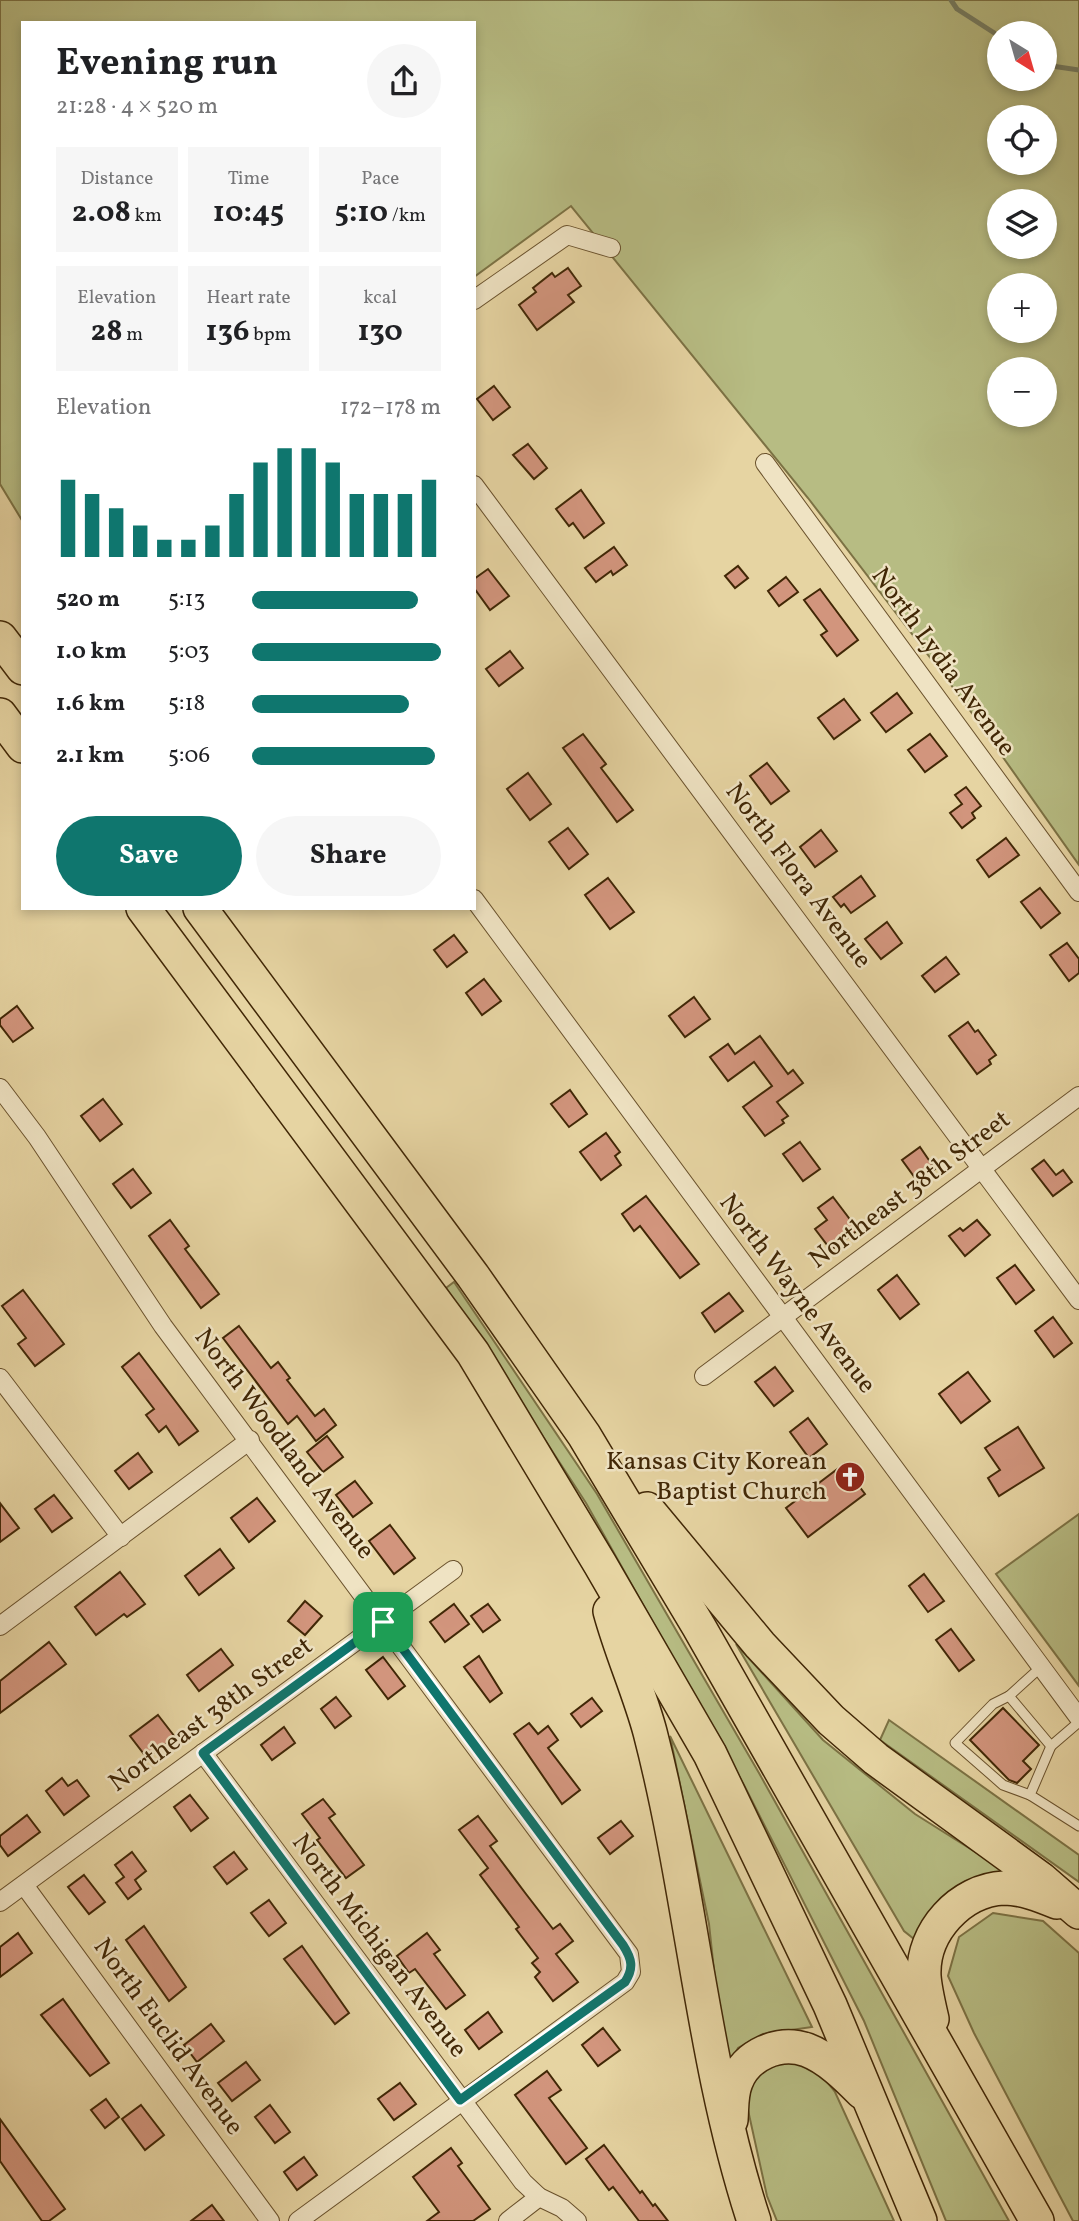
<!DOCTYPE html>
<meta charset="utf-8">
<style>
:root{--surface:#fff;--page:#f6f6f6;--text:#202124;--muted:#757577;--accent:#0f766e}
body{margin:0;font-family:Vollkorn,serif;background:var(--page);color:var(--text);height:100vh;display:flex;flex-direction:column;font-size:26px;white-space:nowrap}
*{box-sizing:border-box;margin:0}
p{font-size:23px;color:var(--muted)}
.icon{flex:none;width:38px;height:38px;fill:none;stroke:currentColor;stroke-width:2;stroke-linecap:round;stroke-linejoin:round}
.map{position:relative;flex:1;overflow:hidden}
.sheet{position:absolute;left:21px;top:21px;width:455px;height:889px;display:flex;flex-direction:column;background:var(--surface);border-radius:0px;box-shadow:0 4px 10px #0003}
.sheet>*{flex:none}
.needle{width:46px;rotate:143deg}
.buttons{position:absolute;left:987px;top:21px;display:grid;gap:14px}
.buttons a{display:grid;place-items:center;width:70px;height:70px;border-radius:50%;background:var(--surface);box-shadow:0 4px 10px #0003;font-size:35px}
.pin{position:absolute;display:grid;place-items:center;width:60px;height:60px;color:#fff;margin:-30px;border-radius:14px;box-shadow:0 4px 10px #0006}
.round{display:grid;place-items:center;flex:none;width:74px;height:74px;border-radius:37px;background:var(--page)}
.overview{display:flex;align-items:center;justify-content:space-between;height:119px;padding:0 35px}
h1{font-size:38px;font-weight:700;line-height:52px}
.metrics{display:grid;grid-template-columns:repeat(3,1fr);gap:10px;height:119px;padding:7px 35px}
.metrics div{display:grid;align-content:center;border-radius:0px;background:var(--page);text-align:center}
.metrics b{font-size:30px;font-weight:700}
.metrics small{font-size:19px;font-weight:400}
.metrics p{font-size:19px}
.chart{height:196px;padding:14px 35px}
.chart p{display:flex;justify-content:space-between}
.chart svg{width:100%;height:126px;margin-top:7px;stroke:var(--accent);stroke-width:6}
.cta{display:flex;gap:14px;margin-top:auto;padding:14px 35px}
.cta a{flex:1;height:80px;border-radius:42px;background:var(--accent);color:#fff;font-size:28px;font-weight:700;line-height:80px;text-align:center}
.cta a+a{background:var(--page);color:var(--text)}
ul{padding:0 35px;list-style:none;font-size:23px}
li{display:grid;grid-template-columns:112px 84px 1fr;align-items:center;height:52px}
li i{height:18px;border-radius:9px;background:var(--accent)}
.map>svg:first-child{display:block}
.green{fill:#b7bc83;stroke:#7c7244;stroke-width:2;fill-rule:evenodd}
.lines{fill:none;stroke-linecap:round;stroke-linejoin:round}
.stream{stroke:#757e64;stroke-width:5}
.building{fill:#d2957d;stroke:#412706;stroke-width:2}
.service-casing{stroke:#6a522d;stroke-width:11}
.minor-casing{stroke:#6a522d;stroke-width:20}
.motorway-casing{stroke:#412706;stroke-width:36}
.service{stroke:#efe3c3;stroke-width:9}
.minor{stroke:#efe3c3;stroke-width:18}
.motorway{stroke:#e6d4a2;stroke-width:33}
.route-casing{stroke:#fff;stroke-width:14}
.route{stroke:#0f766e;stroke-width:9}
.labels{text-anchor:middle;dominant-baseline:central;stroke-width:5;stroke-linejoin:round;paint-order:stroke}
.street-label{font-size:26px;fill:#412706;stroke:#efe3c3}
.poi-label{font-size:26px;fill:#412706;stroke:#efe3c3;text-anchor:end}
</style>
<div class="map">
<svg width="1079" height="2221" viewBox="0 0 1079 2221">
<rect width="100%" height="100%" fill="#e6d4a2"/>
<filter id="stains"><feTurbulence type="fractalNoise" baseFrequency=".00286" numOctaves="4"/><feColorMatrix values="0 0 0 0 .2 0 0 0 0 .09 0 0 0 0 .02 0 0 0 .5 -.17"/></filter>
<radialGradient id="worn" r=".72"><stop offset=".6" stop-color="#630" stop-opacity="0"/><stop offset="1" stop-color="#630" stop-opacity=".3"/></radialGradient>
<g class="green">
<path d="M0 0H1079V865L964 702 808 498 571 206 474 277V23H23V522L0 484ZM999 33H1045V79H999ZM999 117H1045V163H999ZM999 201H1045V247H999ZM999 285H1045V331H999ZM999 369H1045V415H999Z"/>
<path d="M454 1282 597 1494 759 1773 1009 2221H946L864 2021 744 1785 586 1503 446 1288Z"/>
<path d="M1079 1514V1686L996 1574Z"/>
<path d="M736 1644 823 1740 915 1814 1015 1877 986 1876 940 1900 914 1939 904 1931Z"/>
<path d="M889 1720 1079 1855V1882L880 1740Z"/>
<path d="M670 1736 812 2027 763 2034 738 2048 725 2073 709 1924Z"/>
<path d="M993 1913 1043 1921 1079 1953V2221H1073L974 2033 948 1976 959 1937Z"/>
<path d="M798 2061 823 2077 835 2092 894 2221H777L767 2196 746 2101 750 2086 770 2064Z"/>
</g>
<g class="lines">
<g class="stream">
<path d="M951 0 957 9 999 36"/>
<path d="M1045 65 1079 70"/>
</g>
</g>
<g class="building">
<path d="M568 268 581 286 568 295 574 302 537 330 519 305 536 292 533 288 552 273 555 277Z"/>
<path d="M494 386 510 407 493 420 477 399Z"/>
<path d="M528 444 547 468 534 479 513 455Z"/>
<path d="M581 490 604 523 584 538 573 523 569 526 556 509Z"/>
<path d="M614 547 627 565 613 575 611 571 596 582 585 568Z"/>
<path d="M738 566 748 578 735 588 725 576Z"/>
<path d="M488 569 509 596 490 610 474 588V579Z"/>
<path d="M786 577 798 592 779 606 768 591Z"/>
<path d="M820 589 858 640 837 656 821 635 827 631 804 600Z"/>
<path d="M510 651 523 668 499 686 486 669Z"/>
<path d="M897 693 912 713 886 732 871 713Z"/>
<path d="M844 699 860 720 834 739 818 718Z"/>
<path d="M583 734 606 764 601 768 633 810 617 822 563 748Z"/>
<path d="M930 734 947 756 925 772 908 750Z"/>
<path d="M767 763 789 791 771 804 750 776Z"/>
<path d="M528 773 551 804 530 820 507 789Z"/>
<path d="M966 787 981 806 972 813 975 818 962 828 950 813 962 804 955 795Z"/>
<path d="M568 828 588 854 569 869 549 842Z"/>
<path d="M821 830 837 851 815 867 800 847Z"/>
<path d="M1006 838 1019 855 989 877 977 860Z"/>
<path d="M861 876 875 896 851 913 844 904 841 907 833 897Z"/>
<path d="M608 878 634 912 610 929 585 895Z"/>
<path d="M1040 888 1060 913 1041 928 1021 902Z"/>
<path d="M887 922 902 943 881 959 865 939Z"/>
<path d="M454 935 467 952 447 967 434 950Z"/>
<path d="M1067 943 1079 959V973L1069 981 1050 955Z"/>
<path d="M946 957 959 974 935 992 922 976Z"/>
<path d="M484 979 501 1001 482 1015 466 993Z"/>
<path d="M694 997 710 1019 685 1037 669 1016Z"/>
<path d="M17 1006 33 1028 13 1042 0 1025V1019Z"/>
<path d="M968 1022 975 1032 978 1030 996 1055 989 1060 991 1064 977 1074 949 1036Z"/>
<path d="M760 1036 788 1074 793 1070 803 1083 777 1102 788 1116 782 1120 784 1123 765 1136 743 1107 772 1086 754 1062 728 1081 710 1057 728 1044 735 1054Z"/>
<path d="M570 1090 587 1114 569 1127 551 1104Z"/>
<path d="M103 1099 122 1124 100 1141 81 1116Z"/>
<path d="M606 1133 620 1152 615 1156 621 1165 601 1180 580 1152Z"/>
<path d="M800 1142 820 1169 803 1181 783 1154Z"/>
<path d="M920 1147 935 1169 918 1182 902 1160Z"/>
<path d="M1044 1160 1056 1175 1063 1170 1072 1182 1053 1196 1032 1169Z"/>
<path d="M133 1169 151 1193 131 1208 113 1184Z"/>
<path d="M646 1196 699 1264 680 1278 640 1226 634 1231 622 1214Z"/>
<path d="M833 1197 858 1230 831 1250 815 1229 827 1220 818 1208Z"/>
<path d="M170 1220 189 1246 185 1249 219 1294 201 1308 149 1236Z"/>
<path d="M977 1220 990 1235 965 1256 949 1236 960 1228 963 1231Z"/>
<path d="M1015 1265 1034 1290 1016 1304 997 1278Z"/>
<path d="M897 1275 919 1304 900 1319 878 1290Z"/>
<path d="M23 1290 64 1344 35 1366 18 1344 26 1338 2 1306Z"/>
<path d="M729 1293 743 1311 715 1332 702 1313Z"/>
<path d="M1053 1317 1072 1343 1054 1357 1035 1331Z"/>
<path d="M239 1326 271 1368 278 1362 290 1378 287 1380 315 1416 324 1409 336 1425 316 1441 297 1416 288 1424 223 1338Z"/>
<path d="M139 1353 198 1431 179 1445 166 1426 159 1432 146 1415 154 1409 122 1367Z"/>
<path d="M775 1367 793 1391 774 1406 755 1382Z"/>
<path d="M968 1372 990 1401 961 1423 939 1394Z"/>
<path d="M808 1418 827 1444 809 1458 790 1432Z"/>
<path d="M1018 1427 1044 1468 999 1496 988 1478 1000 1470 985 1448Z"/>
<path d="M327 1436 343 1457 323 1472 307 1452Z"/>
<path d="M138 1453 152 1472 129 1489 115 1471Z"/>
<path d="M844 1464 849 1472 855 1467 863 1477 856 1482 865 1494 808 1537 786 1508Z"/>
<path d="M355 1481 372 1503 353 1517 336 1495Z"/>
<path d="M54 1495 72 1518 52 1532 35 1509Z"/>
<path d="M257 1498 275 1521 249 1542 231 1518Z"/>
<path d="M0 1503 19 1528 0 1542Z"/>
<path d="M390 1525 415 1558 394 1574 369 1541Z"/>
<path d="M220 1549 234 1568 199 1595 185 1576Z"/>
<path d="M120 1572 145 1604 127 1617 124 1614 96 1635 75 1607Z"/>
<path d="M924 1574 944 1601 928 1612 909 1586Z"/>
<path d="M305 1601 322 1616 305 1635 288 1621Z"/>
<path d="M454 1604 469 1624 445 1642 430 1622Z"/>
<path d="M488 1604 500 1620 483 1632 471 1616Z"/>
<path d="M951 1629 974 1660 959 1671 936 1640Z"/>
<path d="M49 1642 66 1664 0 1713V1681Z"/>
<path d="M221 1649 233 1665 199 1691 187 1675Z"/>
<path d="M479 1656 502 1693 490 1702 464 1667Z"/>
<path d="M383 1657 405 1686 388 1699 366 1670Z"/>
<path d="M336 1697 351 1716 335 1728 321 1709Z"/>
<path d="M592 1698 602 1711 581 1727 571 1714Z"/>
<path d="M1003 1708 1039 1745 1023 1761 1031 1769 1017 1783 1009 1780 970 1740Z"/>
<path d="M158 1715 175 1737 147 1758 130 1736Z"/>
<path d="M529 1723 538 1734 548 1726 558 1740 548 1748 580 1790 562 1804 514 1734Z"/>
<path d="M284 1727 295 1743 272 1760 261 1745Z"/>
<path d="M62 1778 68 1786 77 1780 89 1796 64 1815 46 1791Z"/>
<path d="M190 1795 208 1818 191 1831 174 1807Z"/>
<path d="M323 1799 335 1814 329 1818 364 1865 346 1878 317 1840 320 1838 302 1814Z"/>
<path d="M27 1815 40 1832 8 1856 0 1845V1836Z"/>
<path d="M478 1816 497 1841 490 1846 526 1894 553 1929 560 1924 573 1941 556 1954 578 1982 553 2001 535 1977 540 1972 532 1963 538 1958 516 1929 519 1927 480 1875 488 1868 459 1830Z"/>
<path d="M621 1821 633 1836 610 1854 598 1838Z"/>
<path d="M132 1852 146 1871 135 1880 141 1889 128 1899 116 1883 124 1877 115 1865Z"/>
<path d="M234 1852 247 1869 227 1884 214 1867Z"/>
<path d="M84 1875 105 1902 89 1914 68 1887Z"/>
<path d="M269 1900 286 1923 269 1936 251 1913Z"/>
<path d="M144 1926 186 1987 169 2001 126 1940Z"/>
<path d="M18 1933 32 1953 0 1977V1947Z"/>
<path d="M427 1933 440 1950 434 1954 465 1995 446 2009 415 1969 409 1973 397 1956Z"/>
<path d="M302 1946 349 2013 335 2024 284 1959Z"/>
<path d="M63 1999 109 2063 90 2076 41 2015Z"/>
<path d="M488 2012 502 2032 479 2049 465 2030Z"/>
<path d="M211 2024 224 2041 197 2062 184 2045Z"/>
<path d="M603 2028 620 2050 598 2066 582 2045Z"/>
<path d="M246 2062 260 2080 232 2101 218 2083Z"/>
<path d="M547 2071 561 2090 549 2098 587 2148 566 2164 515 2095Z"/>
<path d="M400 2083 416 2104 394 2120 378 2099Z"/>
<path d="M106 2099 119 2117 105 2128 91 2110Z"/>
<path d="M141 2105 164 2135 145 2150 122 2119Z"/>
<path d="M270 2105 290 2132 275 2143 255 2117Z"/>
<path d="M0 2119 65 2209 49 2221H42L0 2161Z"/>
<path d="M604 2145 640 2193 642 2191 653 2206 655 2204 668 2221H639L613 2187 609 2190 586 2159Z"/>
<path d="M451 2148 462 2163 458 2166 490 2209 473 2221H427L439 2212 413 2177Z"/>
<path d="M304 2157 317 2175 297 2190 284 2172Z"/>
<path d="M212 2205 224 2221H191Z"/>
</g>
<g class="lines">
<g class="service-casing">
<g id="service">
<path d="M1009 1696 1041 1667"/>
<path d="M1079 1722 1051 1746 1030 1795 1079 1826"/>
<path d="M1030 1795 1003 1785 955 1743 993 1704 1009 1696 1051 1746"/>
</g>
</g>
<g class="minor-casing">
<g id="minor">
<path d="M474 300 567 235 611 248"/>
<path d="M765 463 1079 892"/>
<path d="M474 485 1079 1300"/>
<path d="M474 899 1079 1718"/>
<path d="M0 1088 37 1137 163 1326 629 1954 631 1972 625 1982 298 2221"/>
<path d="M704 1376 1079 1096"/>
<path d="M0 1378 121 1537"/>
<path d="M0 1626 250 1440"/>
<path d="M203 1753 523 2182 539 2197 562 2208 577 2221"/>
<path d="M24 1885 270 2221"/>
<path d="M0 1902 453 1570"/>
<path d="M508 2221 539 2197"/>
</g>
</g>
<g class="motorway-casing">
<g id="motorway">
<path d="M0 638 23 668"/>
<path d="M0 715 23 746"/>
<path d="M143 908 473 1353 600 1564 710 1754 830 2005 920 2221"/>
<path d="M200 908 473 1276 584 1435 699 1627 1037 2221"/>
<path d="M647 1509 760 1645 831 1720 876 1759 1041 1879 1079 1912"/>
<path d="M610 1611C621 1652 639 1691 650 1732 692 1894 702 2062 754 2221"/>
<path d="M932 2019C929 2006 925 1990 924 1976 922 1932 960 1890 1004 1888 1022 1888 1040 1895 1057 1902"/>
<path d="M731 2120C732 2107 731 2094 736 2082 746 2055 779 2040 807 2050 828 2058 846 2076 862 2092"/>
</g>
</g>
<use href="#service" class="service"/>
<use href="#minor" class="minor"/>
<use href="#motorway" class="motorway"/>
</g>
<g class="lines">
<g class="route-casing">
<path id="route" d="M383 1622 623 1945C632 1959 634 1968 625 1982L460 2100 203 1753Z"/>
</g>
<use href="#route" class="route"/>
</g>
<defs>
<g id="church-disc" transform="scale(1.575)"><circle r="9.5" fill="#8f2418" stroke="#efe3c3"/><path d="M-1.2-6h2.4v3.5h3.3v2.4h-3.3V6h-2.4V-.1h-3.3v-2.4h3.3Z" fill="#fff"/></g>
</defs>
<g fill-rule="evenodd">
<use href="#church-disc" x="850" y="1477"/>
</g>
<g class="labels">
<g class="street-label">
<text transform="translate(943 662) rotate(54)">North Lydia Avenue</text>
<text transform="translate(798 876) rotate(53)">North Flora Avenue</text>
<text transform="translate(910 1190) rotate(-37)">Northeast 38th Street</text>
<text transform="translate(797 1294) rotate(53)">North Wayne Avenue</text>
<text transform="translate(284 1444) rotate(53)">North Woodland Avenue</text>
<text transform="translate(211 1715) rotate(-36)">Northeast 38th Street</text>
<text transform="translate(379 1946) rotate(53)">North Michigan Avenue</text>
<text transform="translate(168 2037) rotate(54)">North Euclid Avenue</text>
</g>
<g class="poi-label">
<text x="827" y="1462">Kansas City Korean<tspan x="827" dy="30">Baptist Church</tspan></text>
</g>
</g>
<rect width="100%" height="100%" filter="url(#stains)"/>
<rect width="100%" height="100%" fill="url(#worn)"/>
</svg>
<div class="buttons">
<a><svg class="needle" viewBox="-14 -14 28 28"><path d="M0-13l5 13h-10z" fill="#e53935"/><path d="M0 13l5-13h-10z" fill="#757577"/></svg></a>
<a><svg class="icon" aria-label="locate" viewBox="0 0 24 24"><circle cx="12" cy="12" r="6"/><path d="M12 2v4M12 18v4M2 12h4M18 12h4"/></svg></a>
<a><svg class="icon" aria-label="layers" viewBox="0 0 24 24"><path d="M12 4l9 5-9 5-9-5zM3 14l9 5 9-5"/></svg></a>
<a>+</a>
<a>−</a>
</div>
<div class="pin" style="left:383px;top:1622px;background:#1e9e55"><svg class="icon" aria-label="arrive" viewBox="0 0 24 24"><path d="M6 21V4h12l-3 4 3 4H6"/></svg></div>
<section class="sheet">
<div class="overview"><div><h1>Evening run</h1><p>21:28 · 4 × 520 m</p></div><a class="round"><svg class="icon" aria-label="share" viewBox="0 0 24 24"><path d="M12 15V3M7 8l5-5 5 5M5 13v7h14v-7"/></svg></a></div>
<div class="metrics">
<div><p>Distance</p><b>2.08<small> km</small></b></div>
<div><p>Time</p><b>10:45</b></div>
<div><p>Pace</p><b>5:10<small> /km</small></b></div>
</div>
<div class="metrics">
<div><p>Elevation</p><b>28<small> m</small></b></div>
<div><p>Heart rate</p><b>136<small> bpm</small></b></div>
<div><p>kcal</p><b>130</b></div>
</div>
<div class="chart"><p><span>Elevation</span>172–178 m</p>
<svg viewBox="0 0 160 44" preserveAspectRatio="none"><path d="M5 44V17M15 44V22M25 44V27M35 44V33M45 44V38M55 44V38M65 44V33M75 44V22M85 44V11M95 44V6M105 44V6M115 44V11M125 44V22M135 44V22M145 44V22M155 44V17"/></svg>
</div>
<ul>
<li><b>520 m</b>5:13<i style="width:88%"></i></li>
<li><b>1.0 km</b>5:03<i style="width:100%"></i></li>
<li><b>1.6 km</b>5:18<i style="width:83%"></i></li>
<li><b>2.1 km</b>5:06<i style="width:97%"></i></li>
</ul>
<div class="cta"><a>Save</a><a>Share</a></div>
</section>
</div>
